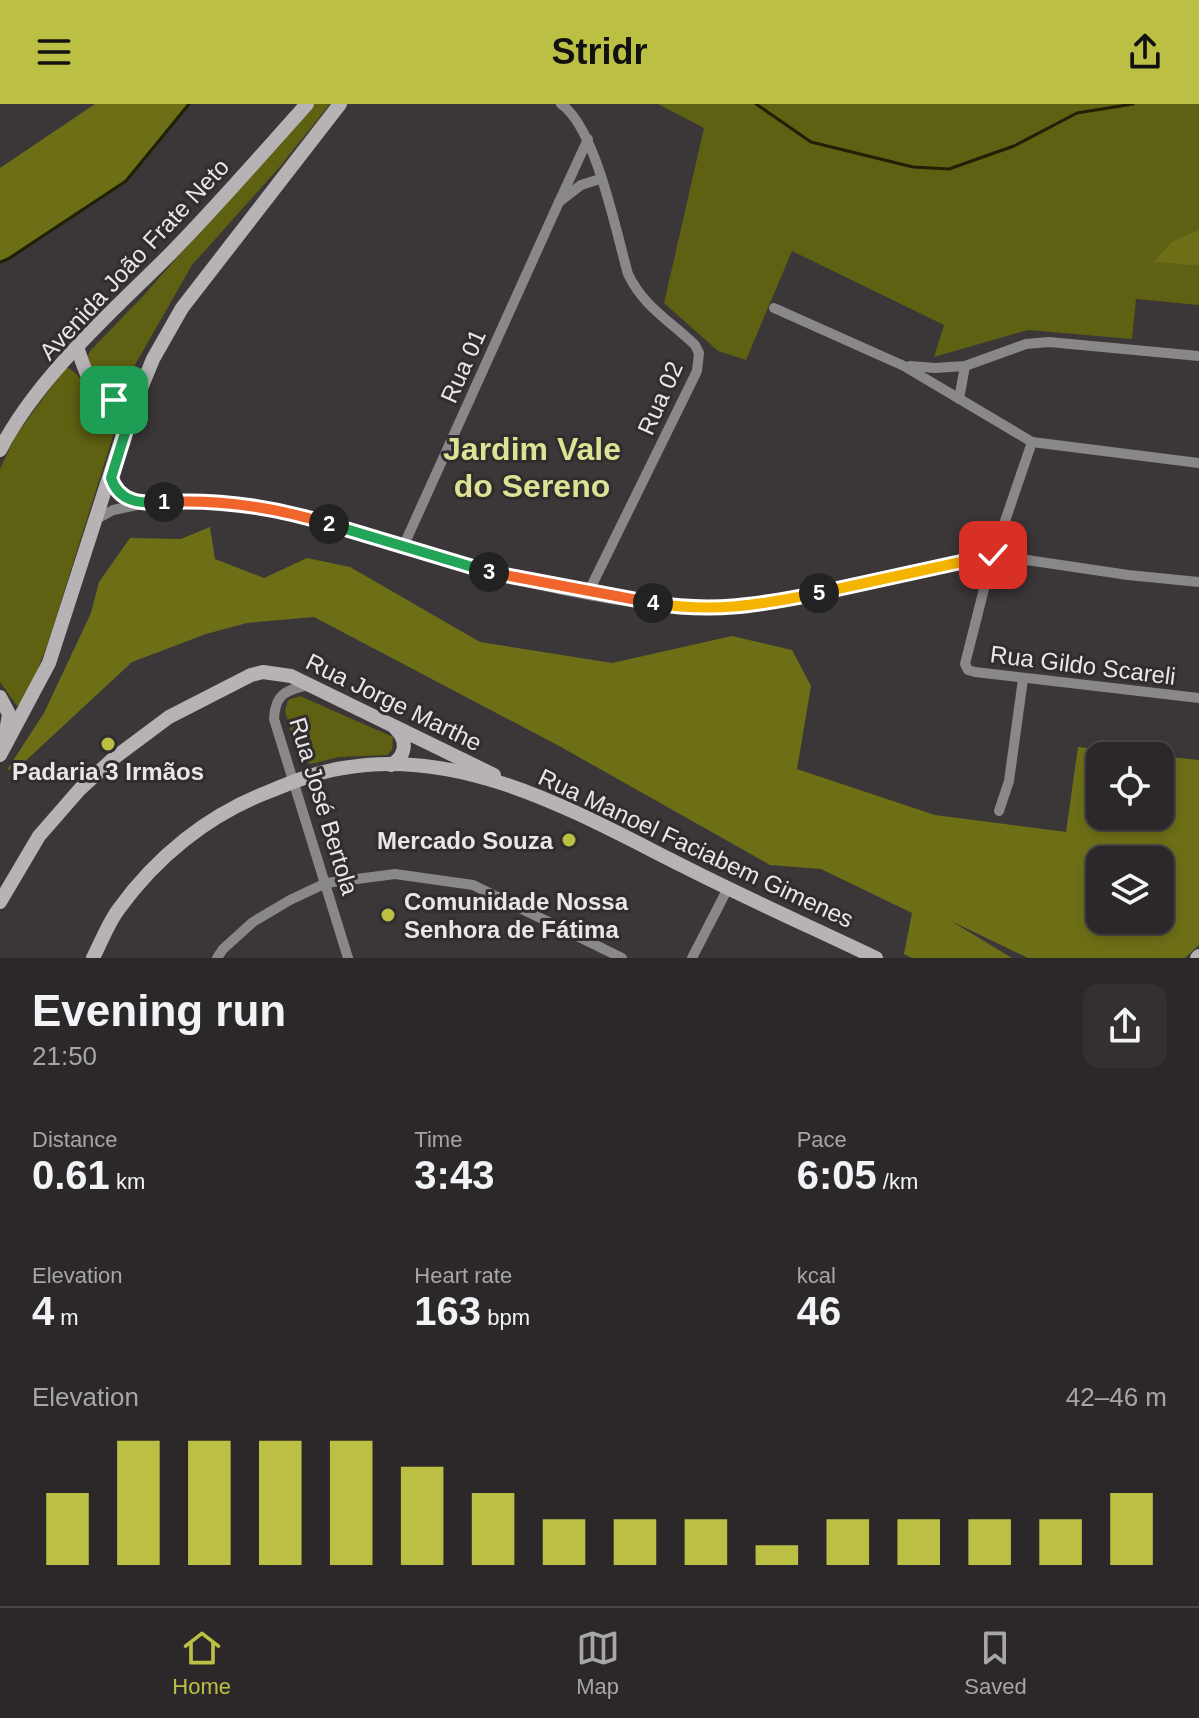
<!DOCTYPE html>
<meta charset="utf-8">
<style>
:root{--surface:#2c282a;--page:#343032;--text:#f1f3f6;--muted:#a6a6a8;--line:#484447;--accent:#bbc044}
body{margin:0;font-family:Helvetica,sans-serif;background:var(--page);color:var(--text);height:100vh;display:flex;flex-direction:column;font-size:30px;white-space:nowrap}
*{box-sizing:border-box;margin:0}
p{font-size:26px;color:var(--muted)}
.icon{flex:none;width:44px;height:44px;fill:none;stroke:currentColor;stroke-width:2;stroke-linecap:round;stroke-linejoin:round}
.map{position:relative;height:854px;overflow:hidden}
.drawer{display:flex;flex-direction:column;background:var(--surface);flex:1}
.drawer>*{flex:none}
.buttons{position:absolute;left:1086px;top:638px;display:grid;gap:16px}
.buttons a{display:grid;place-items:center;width:88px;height:88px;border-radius:16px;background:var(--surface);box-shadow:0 4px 12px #0003,0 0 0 2px var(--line);font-size:40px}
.pin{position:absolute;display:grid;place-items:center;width:68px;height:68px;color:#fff;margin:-34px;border-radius:16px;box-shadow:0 4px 12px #0006}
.km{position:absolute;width:40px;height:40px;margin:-20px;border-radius:50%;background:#222;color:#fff;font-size:22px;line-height:40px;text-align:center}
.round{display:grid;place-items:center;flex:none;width:84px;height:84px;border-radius:16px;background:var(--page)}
.overview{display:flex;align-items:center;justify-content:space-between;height:136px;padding:0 32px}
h1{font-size:44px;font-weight:700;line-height:60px}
.metrics{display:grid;grid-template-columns:repeat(3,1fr);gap:12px;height:136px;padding:8px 32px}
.metrics div{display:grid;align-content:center}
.metrics b{font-size:40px;font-weight:700}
.metrics small{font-size:22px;font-weight:400}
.metrics p{font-size:22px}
.chart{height:224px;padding:16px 32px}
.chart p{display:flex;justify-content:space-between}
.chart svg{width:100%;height:144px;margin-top:8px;stroke:var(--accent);stroke-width:6}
header{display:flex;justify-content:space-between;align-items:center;height:104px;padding:0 32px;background:var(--accent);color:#111;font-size:36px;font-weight:700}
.dock{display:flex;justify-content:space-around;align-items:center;height:112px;border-top:2px solid var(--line);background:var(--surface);font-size:22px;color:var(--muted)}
.dock a{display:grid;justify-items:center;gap:4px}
.dock .current{color:var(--accent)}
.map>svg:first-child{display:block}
.green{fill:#5f6112}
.forest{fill:#6d6f17;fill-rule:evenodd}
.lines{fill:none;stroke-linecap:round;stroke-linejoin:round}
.stream{stroke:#1f2006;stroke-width:3}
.street{stroke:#898788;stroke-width:10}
.secondary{stroke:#b7b3b5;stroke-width:14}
.split-1-casing{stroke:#fff;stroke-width:16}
.split-2-casing{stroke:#fff;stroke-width:16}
.split-3-casing{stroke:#fff;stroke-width:16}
.split-4-casing{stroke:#fff;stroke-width:16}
.split-5-casing{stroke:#fff;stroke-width:16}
.split-6-casing{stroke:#fff;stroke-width:16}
.split-1{stroke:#22a559;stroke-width:10}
.split-2{stroke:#f0652b;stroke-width:10}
.split-3{stroke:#22a559;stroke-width:10}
.split-4{stroke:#f0652b;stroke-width:10}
.split-5{stroke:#f5b400;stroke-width:10}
.split-6{stroke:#f5b400;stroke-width:10}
.poi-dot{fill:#bbc044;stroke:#312c2e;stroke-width:3}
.labels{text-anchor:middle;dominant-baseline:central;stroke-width:6;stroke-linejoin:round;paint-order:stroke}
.street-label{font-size:24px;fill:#eae6e8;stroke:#312c2e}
.poi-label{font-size:24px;font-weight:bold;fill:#eae6e8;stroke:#312c2e}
.district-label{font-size:32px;font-weight:bold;fill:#dde294;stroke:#312c2e}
</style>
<header><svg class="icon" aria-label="menu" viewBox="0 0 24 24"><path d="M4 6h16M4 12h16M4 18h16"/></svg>Stridr<svg class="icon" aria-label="share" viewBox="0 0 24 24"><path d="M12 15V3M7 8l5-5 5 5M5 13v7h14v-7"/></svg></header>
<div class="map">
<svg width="1199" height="854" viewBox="0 0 1199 854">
<rect width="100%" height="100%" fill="#3b3638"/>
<g class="green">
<path d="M313 0H330L278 65 192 161 124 280 112 281 98 277 86 257 90 247 144 191Z"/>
<path d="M658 0H1199V125L1171 138 1155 158 1199 162V201L1136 195 1132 235 1028 226 934 253 944 221 792 147 746 256 718 247 664 199 704 24Z"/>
<path d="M66 263C87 273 86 296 118 302L119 313 47 542 27 592 17 602 0 578V365L16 331Z"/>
<path d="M300 592 393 633 392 646 387 651 339 653 311 660 303 657 298 651 285 607 288 596Z"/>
</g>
<g class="forest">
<path d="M95 0H189L126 77 8 155 0 158V64Z"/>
<path d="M1199 125V162L1154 158 1171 138Z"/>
<path d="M210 423 215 455 264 474 307 454 350 463 480 538 612 559 732 532 792 546 811 582 797 665 935 711 1066 728 1078 643 1159 652H1100V712H1160V652L1199 656V841L1185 854H1028L951 817 1012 854H912L904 850 912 809 821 765 770 761 561 643 314 513 247 519 206 530 132 558 19 663 7 666 44 609 91 509 99 478 130 434 181 435ZM1160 756V816H1100V756Z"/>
</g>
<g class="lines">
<g class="stream">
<path d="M756 0 811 38 913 63 949 65 1014 42 1077 9 1133 0"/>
<path d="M0 158 8 155 126 77 189 0"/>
</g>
<g class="street">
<path d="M561 0C596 24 616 128 628 170 643 202 670 217 695 241L699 249 697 267 588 489"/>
<path d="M588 35 559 98 581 81 600 75"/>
<path d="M774 204 904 262 1032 338 1199 359"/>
<path d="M910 262 935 264 965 262 1026 240 1049 238 1199 252"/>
<path d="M959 295 965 262"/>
<path d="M1032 338 990 461 965 560 968 566 975 568 1199 594"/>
<path d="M142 400C182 397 223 395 263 402 326 414 386 440 448 457 527 480 621 501 703 505 743 507 783 497 822 488 868 479 913 469 958 459"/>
<path d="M97 415 113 406 142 400 118 388 111 374"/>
<path d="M403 443 559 98"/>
<path d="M986 476 958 459 993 451 1128 471 1199 478"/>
<path d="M308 581C286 586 275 590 274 615L348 854"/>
<path d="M999 707 1009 677 1023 575"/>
<path d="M217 854 223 845 253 818 290 796 326 779 395 770 473 781 622 854"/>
<path d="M692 854 728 784"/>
</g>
<g class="secondary">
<path d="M77 243C90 280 92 295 135 297"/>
<path d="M0 346C38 272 113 207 171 149 218 101 262 50 307 0"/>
<path d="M0 593 9 610 5 634"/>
<path d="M0 651 49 559 126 321 153 255 182 204 340 0"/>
<path d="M391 661C406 652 408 637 396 625"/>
<path d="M0 798 39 732 80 685 114 654 169 613 251 571 263 568 291 572 494 671"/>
<path d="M93 854C101 838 108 820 118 806 156 753 208 711 268 688 292 678 317 668 343 664 465 642 581 711 685 763 748 795 813 824 876 854"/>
<path d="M1197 854 1199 852"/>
</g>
</g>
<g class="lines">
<g class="split-1-casing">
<path id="split-1" d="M114 296 135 297 111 374C119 399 142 400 164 398"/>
</g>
<g class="split-2-casing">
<path id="split-2" d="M164 398C222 395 274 403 329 420"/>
</g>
<g class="split-3-casing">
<path id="split-3" d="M329 420 489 468"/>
</g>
<g class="split-4-casing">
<path id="split-4" d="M489 468 653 499"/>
</g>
<g class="split-5-casing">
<path id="split-5" d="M653 499C713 509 760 501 819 489"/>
</g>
<g class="split-6-casing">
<path id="split-6" d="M819 489 993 451"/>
</g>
<use href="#split-1" class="split-1"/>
<use href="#split-2" class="split-2"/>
<use href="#split-3" class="split-3"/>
<use href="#split-4" class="split-4"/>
<use href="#split-5" class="split-5"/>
<use href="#split-6" class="split-6"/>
</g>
<g class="poi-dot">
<circle cx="108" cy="640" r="8"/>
<circle cx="569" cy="736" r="8"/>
<circle cx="388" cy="811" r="8"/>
</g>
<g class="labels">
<g class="street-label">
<text transform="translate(134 155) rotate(-47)">Avenida João Frate Neto</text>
<text transform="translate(463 262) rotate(-66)">Rua 01</text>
<text transform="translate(660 294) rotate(-66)">Rua 02</text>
<text transform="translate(1083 561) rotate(7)">Rua Gildo Scareli</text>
<text transform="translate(394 598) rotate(26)">Rua Jorge Marthe</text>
<text transform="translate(324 702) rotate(73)">Rua José Bertola</text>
<text transform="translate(696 744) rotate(25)">Rua Manoel Faciabem Gimenes</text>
</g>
<g class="poi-label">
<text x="108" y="667">Padaria 3 Irmãos</text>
<text x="553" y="736" text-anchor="end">Mercado Souza</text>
<text x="404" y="797" text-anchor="start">Comunidade Nossa<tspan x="404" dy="28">Senhora de Fátima</tspan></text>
</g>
<g class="district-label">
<text x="532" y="345">Jardim Vale<tspan x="532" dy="37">do Sereno</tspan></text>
</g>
</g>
</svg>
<div class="buttons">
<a><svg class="icon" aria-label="locate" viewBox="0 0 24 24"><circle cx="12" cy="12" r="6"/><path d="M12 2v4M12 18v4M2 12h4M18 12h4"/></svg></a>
<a><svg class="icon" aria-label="layers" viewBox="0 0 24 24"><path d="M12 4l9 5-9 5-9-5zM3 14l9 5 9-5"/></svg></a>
</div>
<div class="pin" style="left:114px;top:296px;background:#1e9e55"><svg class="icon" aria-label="arrive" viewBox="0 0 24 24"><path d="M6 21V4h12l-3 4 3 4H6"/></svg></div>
<div class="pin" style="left:993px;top:451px;background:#d93025"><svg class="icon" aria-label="check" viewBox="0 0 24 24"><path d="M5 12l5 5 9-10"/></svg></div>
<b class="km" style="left:164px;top:398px">1</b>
<b class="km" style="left:329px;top:420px">2</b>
<b class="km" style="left:489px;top:468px">3</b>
<b class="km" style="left:653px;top:499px">4</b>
<b class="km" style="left:819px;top:489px">5</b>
</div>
<section class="drawer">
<div class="overview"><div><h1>Evening run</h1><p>21:50</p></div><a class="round"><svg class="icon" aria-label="share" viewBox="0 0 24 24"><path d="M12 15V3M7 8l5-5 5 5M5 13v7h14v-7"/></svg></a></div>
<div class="metrics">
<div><p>Distance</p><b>0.61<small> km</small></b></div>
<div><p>Time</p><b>3:43</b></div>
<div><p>Pace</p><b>6:05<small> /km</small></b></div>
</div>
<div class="metrics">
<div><p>Elevation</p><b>4<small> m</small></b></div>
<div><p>Heart rate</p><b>163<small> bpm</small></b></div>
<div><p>kcal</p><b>46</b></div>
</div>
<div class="chart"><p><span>Elevation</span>42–46 m</p>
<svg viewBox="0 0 160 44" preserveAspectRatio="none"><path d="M5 44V22M15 44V6M25 44V6M35 44V6M45 44V6M55 44V14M65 44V22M75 44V30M85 44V30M95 44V30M105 44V38M115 44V30M125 44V30M135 44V30M145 44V30M155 44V22"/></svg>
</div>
</section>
<nav class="dock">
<a class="current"><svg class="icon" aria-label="home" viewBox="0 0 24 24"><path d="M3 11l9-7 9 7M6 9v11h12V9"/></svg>Home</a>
<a><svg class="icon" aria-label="map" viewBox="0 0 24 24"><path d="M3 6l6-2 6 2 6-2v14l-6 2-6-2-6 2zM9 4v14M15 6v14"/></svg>Map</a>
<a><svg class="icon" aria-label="saved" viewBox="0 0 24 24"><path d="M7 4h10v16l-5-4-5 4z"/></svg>Saved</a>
</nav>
